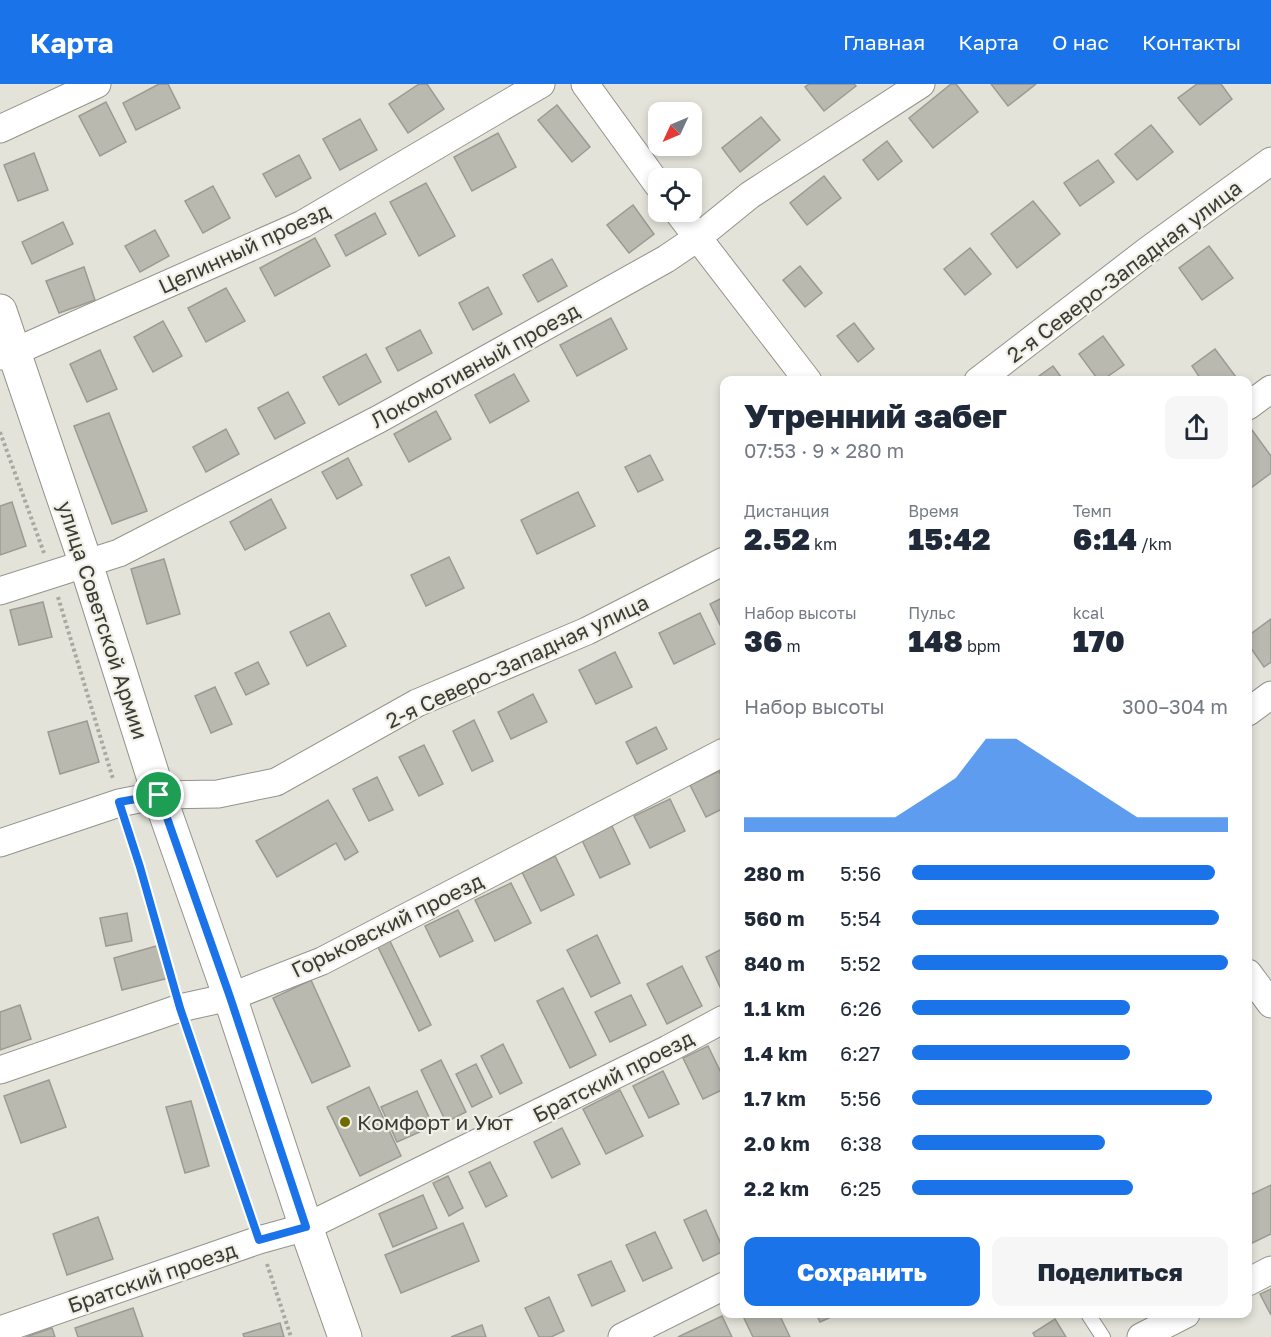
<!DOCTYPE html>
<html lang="ru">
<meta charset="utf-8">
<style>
:root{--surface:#fff;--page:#f6f6f7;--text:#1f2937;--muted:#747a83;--accent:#1a73e8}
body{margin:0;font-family:"Golos Text",sans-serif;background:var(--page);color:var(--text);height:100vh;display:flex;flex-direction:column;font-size:22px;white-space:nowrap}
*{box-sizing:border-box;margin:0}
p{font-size:20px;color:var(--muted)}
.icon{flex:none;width:33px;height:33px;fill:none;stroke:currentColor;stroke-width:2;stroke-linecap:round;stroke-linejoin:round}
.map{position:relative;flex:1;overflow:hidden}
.panel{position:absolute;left:720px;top:292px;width:532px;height:942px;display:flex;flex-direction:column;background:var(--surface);border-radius:12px;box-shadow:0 3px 9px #0003}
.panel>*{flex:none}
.needle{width:39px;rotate:226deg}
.tools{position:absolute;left:648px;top:18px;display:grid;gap:12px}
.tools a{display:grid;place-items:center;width:54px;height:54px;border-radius:12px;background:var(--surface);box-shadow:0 3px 9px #0003;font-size:30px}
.pin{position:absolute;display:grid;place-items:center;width:51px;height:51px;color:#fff;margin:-26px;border:3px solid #fff;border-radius:50%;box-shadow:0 2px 6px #0007}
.round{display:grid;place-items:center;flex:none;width:63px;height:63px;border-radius:12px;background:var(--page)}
.headline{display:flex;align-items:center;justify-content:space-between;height:102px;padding:0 24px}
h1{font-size:33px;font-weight:800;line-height:45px}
.stats{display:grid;grid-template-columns:repeat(3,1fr);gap:9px;height:102px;padding:6px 24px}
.stats div{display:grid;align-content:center}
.stats b{font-size:30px;font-weight:800}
.stats small{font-size:16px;font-weight:400}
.stats p{font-size:16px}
.chart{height:168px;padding:12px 24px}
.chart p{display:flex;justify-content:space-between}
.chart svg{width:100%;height:108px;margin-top:6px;fill:var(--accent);opacity:.7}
.action{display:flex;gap:12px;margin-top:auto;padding:12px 24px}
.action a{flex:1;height:69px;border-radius:12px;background:var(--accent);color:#fff;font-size:24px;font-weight:800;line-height:69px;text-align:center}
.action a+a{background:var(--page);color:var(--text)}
ul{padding:0 24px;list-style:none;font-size:20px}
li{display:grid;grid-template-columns:96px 72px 1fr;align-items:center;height:45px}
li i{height:15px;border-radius:8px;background:var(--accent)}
header{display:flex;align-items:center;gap:36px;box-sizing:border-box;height:84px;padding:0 30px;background:var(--accent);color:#fff}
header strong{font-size:28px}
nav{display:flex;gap:33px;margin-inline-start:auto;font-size:21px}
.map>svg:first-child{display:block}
.building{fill:#b9b9b0;stroke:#9b9b93;stroke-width:1.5}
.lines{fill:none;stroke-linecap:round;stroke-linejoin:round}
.lane-casing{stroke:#94938b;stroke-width:16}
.street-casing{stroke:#94938b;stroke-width:29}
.secondary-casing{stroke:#94938b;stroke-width:35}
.path{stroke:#a9a9a2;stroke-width:4;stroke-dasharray:3 3;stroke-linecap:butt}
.lane{stroke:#fff;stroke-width:14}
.street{stroke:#fff;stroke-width:27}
.secondary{stroke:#fff;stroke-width:33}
.route-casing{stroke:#fff;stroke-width:12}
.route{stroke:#1a73e8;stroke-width:8}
.poi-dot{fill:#706a03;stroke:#f1f0e7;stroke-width:2}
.labels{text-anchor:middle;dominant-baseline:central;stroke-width:4.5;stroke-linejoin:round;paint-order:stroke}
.street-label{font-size:21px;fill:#3b3b37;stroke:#f1f0e7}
.poi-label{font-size:21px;fill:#3b3b37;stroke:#f1f0e7;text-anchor:start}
</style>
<header>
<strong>Карта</strong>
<nav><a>Главная</a><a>Карта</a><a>О нас</a><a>Контакты</a></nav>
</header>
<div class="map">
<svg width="1271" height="1253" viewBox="0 0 1271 1253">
<rect width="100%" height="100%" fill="#e3e3da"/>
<g class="building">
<path d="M159 0H168L180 24 136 46 123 19Z"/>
<path d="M419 0H427L444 25 408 49 389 20Z"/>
<path d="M809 0H854L856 2 824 27 805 3Z"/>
<path d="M951 0H956L978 28 933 64 909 34Z"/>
<path d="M991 0H1036L1008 22Z"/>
<path d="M1197 0H1221L1232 15 1200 41 1178 14Z"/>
<path d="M106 18 126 58 100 72 79 32Z"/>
<path d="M557 21 590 63 572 78 538 36Z"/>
<path d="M761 33 780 56 740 88 722 64Z"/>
<path d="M360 35 377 66 340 86 323 55Z"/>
<path d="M1151 41 1173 68 1137 96 1115 70Z"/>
<path d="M498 49 516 83 472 107 454 73Z"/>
<path d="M887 57 902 77 878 96 863 76Z"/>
<path d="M34 69 48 106 18 117 4 81Z"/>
<path d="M299 71 311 94 276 113 263 90Z"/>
<path d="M1098 76 1114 98 1080 122 1064 99Z"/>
<path d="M824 92 841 114 807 141 790 119Z"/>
<path d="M426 99 455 152 419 172 390 118Z"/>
<path d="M213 102 230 134 203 149 185 117Z"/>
<path d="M1033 117 1060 150 1017 184 991 150Z"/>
<path d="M633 121 654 150 629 169 607 141Z"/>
<path d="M375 129 386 150 346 172 335 151Z"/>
<path d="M63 138 73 160 32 180 22 158Z"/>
<path d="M155 146 169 172 140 188 125 162Z"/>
<path d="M315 154 330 182 275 212 260 184Z"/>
<path d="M1209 162 1233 194 1202 216 1179 184Z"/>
<path d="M970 164 991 190 965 211 944 185Z"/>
<path d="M552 175 567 202 538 218 523 191Z"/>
<path d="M800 182 822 209 805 223 783 196Z"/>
<path d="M84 183 95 216 59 229 46 197Z"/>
<path d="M488 203 502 230 473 246 459 219Z"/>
<path d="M226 204 245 237 206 258 188 224Z"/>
<path d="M611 234 627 265 577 292 560 261Z"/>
<path d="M163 237 182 272 153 288 134 253Z"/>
<path d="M854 239 874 265 858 278 837 252Z"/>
<path d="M420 246 432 269 398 287 386 264Z"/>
<path d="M1103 252 1124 281 1101 297H1099L1079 270Z"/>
<path d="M1215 265 1236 293 1230 297H1202L1192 282Z"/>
<path d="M100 266 117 305 87 318 70 280Z"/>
<path d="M366 270 381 298 339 321 323 293Z"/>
<path d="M1053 282 1064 297H1032Z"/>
<path d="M514 290 529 317 490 339 475 311Z"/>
<path d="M288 308 305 339 275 355 258 324Z"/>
<path d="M436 327 451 355 409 378 394 350Z"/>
<path d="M109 329 147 427 112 440 74 342Z"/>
<path d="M226 345 239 370 206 388 193 363Z"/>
<path d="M1252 346 1271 372V389L1248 406V349Z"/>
<path d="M650 371 663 396 638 408 625 383Z"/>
<path d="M348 374 362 401 337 415 322 388Z"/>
<path d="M578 408 595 442 537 470 521 436Z"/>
<path d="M271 415 286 444 245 466 230 438Z"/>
<path d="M12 418 26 462 0 471V422Z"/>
<path d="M449 473 464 504 426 522 411 491Z"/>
<path d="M164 475 180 530 147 540 131 485Z"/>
<path d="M724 513V549L710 520Z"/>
<path d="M43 518 52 553 19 561 10 526Z"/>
<path d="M329 529 346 562 307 582 290 548Z"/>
<path d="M700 529 715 560 674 580 659 549Z"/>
<path d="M1271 535V578L1264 583 1248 560V552Z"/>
<path d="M615 568 632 603 596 620 579 586Z"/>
<path d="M258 578 269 600 246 611 235 589Z"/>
<path d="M215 603 232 640 211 649 195 612Z"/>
<path d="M533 610 547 638 511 655 498 628Z"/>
<path d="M474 636 493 677 472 687 453 647Z"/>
<path d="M87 637 99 678 60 690 48 648Z"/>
<path d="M656 643 667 665 637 680 626 658Z"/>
<path d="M424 661 443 700 419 712 399 673Z"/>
<path d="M719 687 724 698V724L706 733 690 701Z"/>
<path d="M377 693 393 726 369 737 353 705Z"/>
<path d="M670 715 685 747 650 764 634 732Z"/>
<path d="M328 716 358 768 345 776 336 759 277 793 256 757Z"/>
<path d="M611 740 630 780 600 794 581 754Z"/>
<path d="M555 772 574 811 541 827 522 788Z"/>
<path d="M511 799 531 839 495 857 475 816Z"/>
<path d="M458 826 473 857 440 873 425 842Z"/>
<path d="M127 829 132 857 106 862 100 834Z"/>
<path d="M597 851 620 899 591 913 567 866Z"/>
<path d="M388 853 431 941 419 947 376 859Z"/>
<path d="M160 861 169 894 122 906 114 874Z"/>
<path d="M724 864V903L721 905 706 873Z"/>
<path d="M682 882 702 922 667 940 647 900Z"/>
<path d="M311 896 350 982 312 999 273 914Z"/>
<path d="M563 904 596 971 570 984 537 917Z"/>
<path d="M631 911 646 941 610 958 595 928Z"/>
<path d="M20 921 31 955 0 966V928Z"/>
<path d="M503 960 522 999 500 1010 481 972Z"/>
<path d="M708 962 724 995V1005L703 1015 683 974Z"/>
<path d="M441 976 466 1028 446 1038 421 986Z"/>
<path d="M476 980 492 1013 472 1023 456 990Z"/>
<path d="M663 987 679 1020 649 1034 633 1002Z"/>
<path d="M49 996 66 1043 21 1059 4 1012Z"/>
<path d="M369 1003 401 1072 360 1092 327 1023Z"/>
<path d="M620 1006 643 1052 606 1070 583 1025Z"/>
<path d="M417 1007 433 1042 397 1058 381 1023Z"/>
<path d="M191 1017 209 1082 185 1089 166 1023Z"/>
<path d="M562 1044 580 1080 552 1094 534 1058Z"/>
<path d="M490 1078 507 1112 486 1123 469 1088Z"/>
<path d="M448 1092 463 1124 449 1132 433 1099Z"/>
<path d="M1271 1101V1150L1248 1161V1112Z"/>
<path d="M423 1111 437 1144 393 1163 379 1130Z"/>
<path d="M706 1126 724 1167 703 1177 684 1136Z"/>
<path d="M98 1133 113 1175 67 1191 53 1150Z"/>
<path d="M463 1139 479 1177 401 1209 385 1171Z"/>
<path d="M655 1148 672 1184 643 1197 626 1161Z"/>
<path d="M611 1177 625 1207 592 1222 578 1191Z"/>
<path d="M1271 1205V1231L1260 1210Z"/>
<path d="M549 1213 564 1247 551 1253H539L525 1224Z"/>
<path d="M133 1224 143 1253H78L75 1244Z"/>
<path d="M742 1230H779L790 1253H753Z"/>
<path d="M816 1230H838L820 1238Z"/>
<path d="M722 1232 732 1253H678Z"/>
<path d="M1055 1235 1066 1253H1035L1033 1249Z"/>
<path d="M280 1239 284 1253H244L243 1250Z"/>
<path d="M482 1241 486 1253H451Z"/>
<path d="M52 1244 55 1253H26Z"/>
</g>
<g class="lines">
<g class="lane-casing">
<path id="lane" d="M1088 1230 1103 1253"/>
</g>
<g class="street-casing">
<g id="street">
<path d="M585 0 658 101"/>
<path d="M0 45 97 0"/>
<path d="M678 128 808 297"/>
<path d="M0 272 14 268 303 140 541 0"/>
<path d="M978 297 1147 167 1271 77"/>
<path d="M1248 322 1271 305"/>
<path d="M0 507 119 469 379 335 666 175 697 154 750 111 921 0"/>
<path d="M1248 628 1271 611"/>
<path d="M0 759 119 719 159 711 218 710 276 698 417 619 587 547 724 477"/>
<path d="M1248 889 1271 920"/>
<path d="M0 986 180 924 230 913 322 877 724 668"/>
<path d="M1248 1198 1271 1186"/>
<path d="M0 1246 259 1156 306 1143 668 965 724 935"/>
<path d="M622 1253 724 1202"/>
<path d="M1141 1253 1186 1230"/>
</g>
</g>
<g class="secondary-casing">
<path id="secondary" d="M0 227 86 480 159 711 230 913 306 1143 345 1253"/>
</g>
<g class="path">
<path d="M0 348 44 469"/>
<path d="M58 513 113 695"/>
<path d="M127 743 173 900"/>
<path d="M188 947 251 1133"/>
<path d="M267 1180 291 1253"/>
</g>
<use href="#lane" class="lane"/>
<use href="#street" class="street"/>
<use href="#secondary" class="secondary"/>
</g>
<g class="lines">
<g class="route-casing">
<path id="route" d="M159 711 230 913 306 1143 259 1156 180 924 140 783 119 718Z"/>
</g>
<use href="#route" class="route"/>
</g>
<circle class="poi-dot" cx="345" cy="1038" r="6"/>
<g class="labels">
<g class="street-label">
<text transform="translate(244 164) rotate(-25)">Целинный проезд</text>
<text transform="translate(1124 187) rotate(-37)">2-я Северо-Западная улица</text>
<text transform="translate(475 281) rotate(-29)">Локомотивный проезд</text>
<text transform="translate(103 536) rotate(72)">улица Советской Армии</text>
<text transform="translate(517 577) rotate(-25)">2-я Северо-Западная улица</text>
<text transform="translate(387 841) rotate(-26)">Горьковский проезд</text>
<text transform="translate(613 992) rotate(-27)">Братский проезд</text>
<text transform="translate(152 1193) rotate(-19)">Братский проезд</text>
</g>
<g class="poi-label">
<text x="357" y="1038">Комфорт и Уют</text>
</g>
</g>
</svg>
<div class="tools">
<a><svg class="needle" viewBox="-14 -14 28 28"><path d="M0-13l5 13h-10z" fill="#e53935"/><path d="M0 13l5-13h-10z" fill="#747a83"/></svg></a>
<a><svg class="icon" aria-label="locate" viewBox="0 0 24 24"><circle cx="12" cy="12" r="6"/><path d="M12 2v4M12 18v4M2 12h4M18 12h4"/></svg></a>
</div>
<div class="pin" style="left:159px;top:711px;background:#1e9e55"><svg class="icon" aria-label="arrive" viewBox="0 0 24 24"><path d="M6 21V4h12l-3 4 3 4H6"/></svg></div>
<section class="panel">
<div class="headline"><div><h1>Утренний забег</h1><p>07:53 · 9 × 280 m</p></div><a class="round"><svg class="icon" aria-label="share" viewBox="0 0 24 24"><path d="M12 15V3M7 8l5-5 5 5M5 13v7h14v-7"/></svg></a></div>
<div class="stats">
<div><p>Дистанция</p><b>2.52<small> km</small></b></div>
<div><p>Время</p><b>15:42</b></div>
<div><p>Темп</p><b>6:14<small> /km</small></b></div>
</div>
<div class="stats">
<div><p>Набор высоты</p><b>36<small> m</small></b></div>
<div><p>Пульс</p><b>148<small> bpm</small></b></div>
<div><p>kcal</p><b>170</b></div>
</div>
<div class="chart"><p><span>Набор высоты</span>300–304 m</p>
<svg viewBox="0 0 160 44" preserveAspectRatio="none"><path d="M0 44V38L10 38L20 38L30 38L40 38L50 38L60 30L70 22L80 6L90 6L100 14L110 22L120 30L130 38L140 38L150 38L160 38V44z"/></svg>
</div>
<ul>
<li><b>280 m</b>5:56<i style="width:96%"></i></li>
<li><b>560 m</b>5:54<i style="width:97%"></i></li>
<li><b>840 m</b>5:52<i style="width:100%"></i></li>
<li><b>1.1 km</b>6:26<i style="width:69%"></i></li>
<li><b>1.4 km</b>6:27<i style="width:69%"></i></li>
<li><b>1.7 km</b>5:56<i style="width:95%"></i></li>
<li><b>2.0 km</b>6:38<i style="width:61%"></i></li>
<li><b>2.2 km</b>6:25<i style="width:70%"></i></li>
</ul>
<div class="action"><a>Сохранить</a><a>Поделиться</a></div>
</section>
</div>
